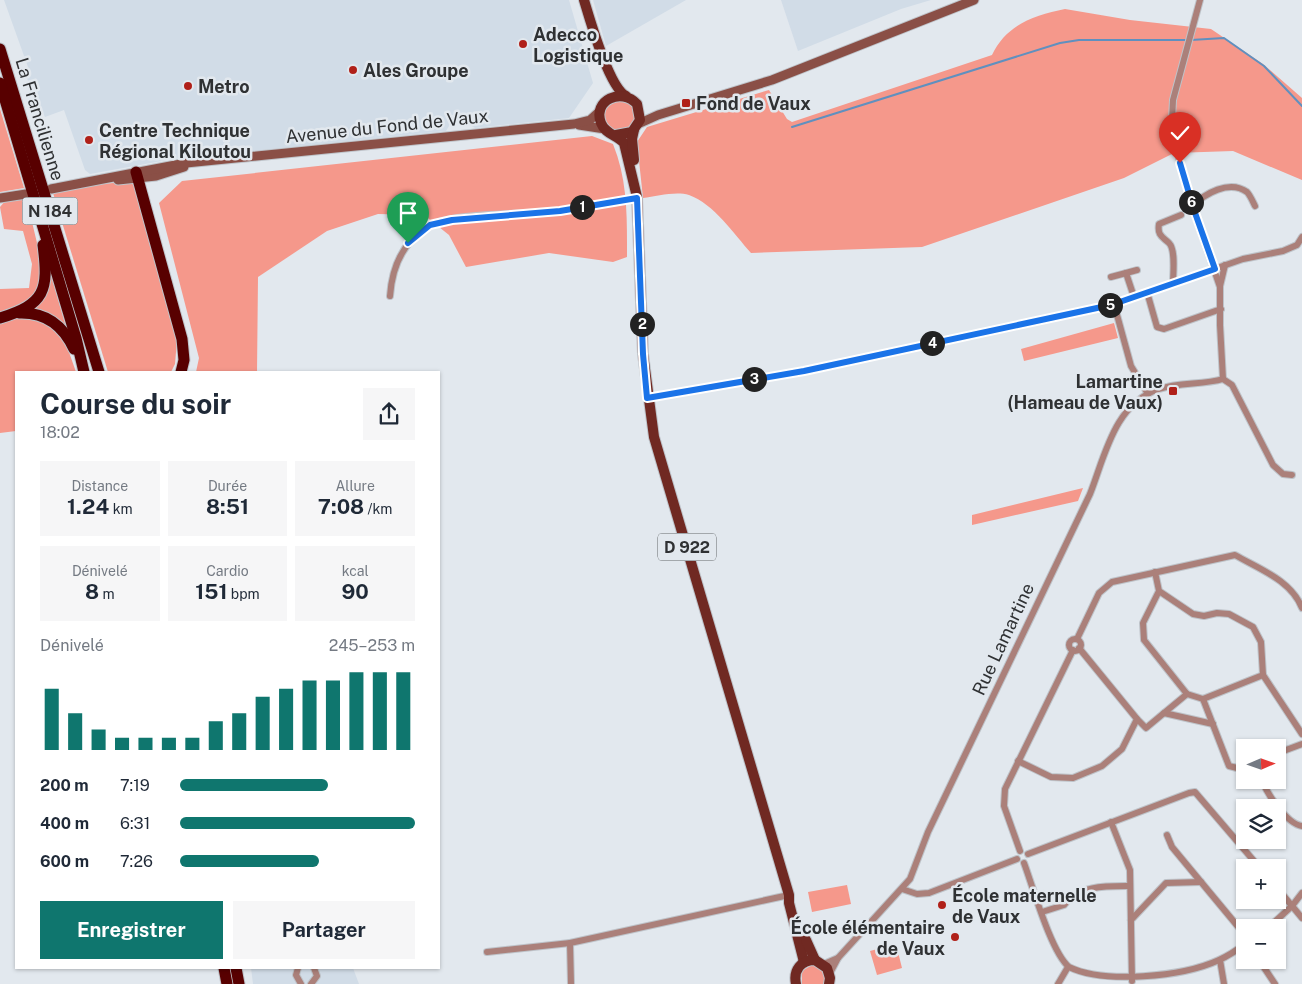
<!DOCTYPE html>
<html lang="fr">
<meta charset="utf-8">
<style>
:root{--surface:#fff;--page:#f6f6f7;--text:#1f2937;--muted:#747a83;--accent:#0f766e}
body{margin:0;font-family:"Public Sans",sans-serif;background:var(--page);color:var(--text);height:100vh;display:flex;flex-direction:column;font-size:19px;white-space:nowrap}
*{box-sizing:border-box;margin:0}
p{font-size:16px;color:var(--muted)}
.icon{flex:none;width:28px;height:28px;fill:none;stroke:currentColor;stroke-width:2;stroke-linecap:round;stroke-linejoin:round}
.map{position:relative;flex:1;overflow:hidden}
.panel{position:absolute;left:15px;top:371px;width:425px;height:598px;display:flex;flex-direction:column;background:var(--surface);border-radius:0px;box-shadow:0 1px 4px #0004}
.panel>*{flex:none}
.needle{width:32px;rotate:88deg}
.fabs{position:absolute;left:1236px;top:739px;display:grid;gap:10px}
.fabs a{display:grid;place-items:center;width:50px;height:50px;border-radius:0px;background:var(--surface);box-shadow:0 1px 4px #0004;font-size:25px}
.pin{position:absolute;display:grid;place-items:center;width:42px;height:42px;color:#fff;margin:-51px -21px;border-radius:50% 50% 50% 0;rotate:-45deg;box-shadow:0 0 5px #0007}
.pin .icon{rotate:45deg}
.km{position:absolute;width:25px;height:25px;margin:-12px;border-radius:50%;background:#222;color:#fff;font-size:14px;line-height:25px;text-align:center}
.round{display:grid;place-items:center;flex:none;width:52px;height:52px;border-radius:0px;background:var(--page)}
.overview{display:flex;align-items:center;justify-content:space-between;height:85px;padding:0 25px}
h1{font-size:28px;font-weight:700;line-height:38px}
.metrics{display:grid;grid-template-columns:repeat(3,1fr);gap:8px;height:85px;padding:5px 25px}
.metrics div{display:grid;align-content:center;border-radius:0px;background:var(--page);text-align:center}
.metrics b{font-size:21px;font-weight:700}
.metrics small{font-size:14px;font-weight:400}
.metrics p{font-size:14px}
.chart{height:140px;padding:10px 25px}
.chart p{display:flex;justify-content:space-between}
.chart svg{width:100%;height:90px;margin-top:5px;stroke:var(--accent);stroke-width:6}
.primary-button{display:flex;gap:10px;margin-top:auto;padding:10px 25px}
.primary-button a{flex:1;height:58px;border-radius:0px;background:var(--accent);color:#fff;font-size:20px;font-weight:700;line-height:58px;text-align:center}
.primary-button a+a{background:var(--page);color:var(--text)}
ul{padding:0 25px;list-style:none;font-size:16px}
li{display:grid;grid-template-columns:80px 60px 1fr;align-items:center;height:38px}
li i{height:12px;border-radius:6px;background:var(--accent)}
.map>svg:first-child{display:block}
.built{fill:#d1dce7}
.green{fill:#f5988b}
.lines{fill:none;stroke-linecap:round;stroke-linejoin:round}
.stream{stroke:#5f90bf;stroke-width:2}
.street-casing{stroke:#bec3c9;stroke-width:8}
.secondary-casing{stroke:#bec3c9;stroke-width:11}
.primary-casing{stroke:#bec3c9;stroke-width:12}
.highway-casing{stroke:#bec3c9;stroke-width:13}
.street{stroke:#ab807a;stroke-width:6}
.secondary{stroke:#8a4f46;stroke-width:9}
.primary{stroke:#702922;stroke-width:10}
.highway{stroke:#580000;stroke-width:11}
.route-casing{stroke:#fff;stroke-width:10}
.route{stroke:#1a73e8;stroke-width:6}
.poi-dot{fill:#b02019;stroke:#e2e8ee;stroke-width:2}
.labels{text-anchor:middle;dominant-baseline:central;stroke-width:5;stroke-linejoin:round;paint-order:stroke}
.shield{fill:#e2e8ee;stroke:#65686b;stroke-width:1}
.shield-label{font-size:16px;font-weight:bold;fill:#2f3133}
.poi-label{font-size:18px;font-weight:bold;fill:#2f3133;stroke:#e2e8ee;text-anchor:start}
.street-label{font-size:18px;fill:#2f3133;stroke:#e2e8ee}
</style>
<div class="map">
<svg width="1302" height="984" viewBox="0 0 1302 984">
<rect width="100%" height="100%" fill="#e2e8ee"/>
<g class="built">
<path d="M4 0H569L593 83 569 118 475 128 468 124 463 115H451L449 126 446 131 173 159 90 174 85 170 64 110 45 117 23 70 28 67Z"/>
<path d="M593 0H686L606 46Z"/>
<path d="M781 0H931L901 9 798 51Z"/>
<path d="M251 968H353L359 984H253Z"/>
</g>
<g class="green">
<path d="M1065 9 1130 20 1211 29 1263 64 1302 98V180L1233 151 1174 153 1124 178 922 247 751 253C734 234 714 204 689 195 676 191 657 196 643 198L637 142 647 127 769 90 787 119 792 122 992 55C1006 25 1034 15 1065 9Z"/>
<circle cx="620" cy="115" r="16"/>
<path d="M0 109 24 188 0 192Z"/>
<path d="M592 136 613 144C628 181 627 218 627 257L613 262 549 253 466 267 449 235 424 215 378 214 327 231 258 277 257 372H196L199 358 159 203 182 181Z"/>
<path d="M128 182 134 185 177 340 175 364 171 372H108L53 193 99 184Z"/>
<path d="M26 197 43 268 34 298 0 314V289L29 288 32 264 23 231 4 229 0 207 6 200Z"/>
<path d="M50 271 66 327 33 310Z"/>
<path d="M17 316 42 319 64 338 76 372H16V431L0 433V321Z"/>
<path d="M1114 323 1118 338 1024 361 1021 349Z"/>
<path d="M1083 488 1078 501 972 525V515Z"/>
<path d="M847 885 851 904 812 912 808 892Z"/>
<path d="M896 944 902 968 877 975 870 951Z"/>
<path d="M812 965H816L825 973V984H802V971Z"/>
</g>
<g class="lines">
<g class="stream">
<path d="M1191 40 1224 38 1264 66 1302 106"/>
<path d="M792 127 1060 43 1079 40H1187"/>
</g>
<g class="street-casing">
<g id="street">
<path d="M1200 0 1173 100 1172 120 1180 163 1192 206 1220 287V325L1223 379"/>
<path d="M1192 206C1205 194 1229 179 1247 192 1250 195 1253 202 1255 206"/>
<path d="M1111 277 1126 273"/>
<path d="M1173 283C1173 274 1176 250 1169 243 1163 237 1157 236 1159 224L1181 215"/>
<path d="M1220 286 1225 265"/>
<path d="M1147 292 1157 327 1164 329 1221 309"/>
<path d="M390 296C392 267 402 242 429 226 453 212 530 215 561 211 587 208 612 202 637 197"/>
<path d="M1134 297 1126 273 1137 270"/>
<path d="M1114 304 1131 366 1148 394"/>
<path d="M1223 379 1232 385 1273 465 1283 474 1292 475"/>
<path d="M647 398 804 371 1111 305 1243 259 1283 251 1297 245 1302 237"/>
<path d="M1155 572 1159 591 1143 623 1144 640 1187 694 1203 699 1263 675 1261 642 1253 627 1229 614 1217 613 1204 616 1193 614 1159 591"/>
<path d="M1077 639 1099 593 1112 582 1235 555C1259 569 1291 580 1302 608"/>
<circle cx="1075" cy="645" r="6"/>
<path d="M1263 675 1302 734"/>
<path d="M1203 699 1229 766 1237 768 1245 765"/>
<path d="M1164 713 1187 694"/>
<path d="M1137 719 1146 728 1164 713 1213 724"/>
<path d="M1278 753 1302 744"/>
<path d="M1018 761 1051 777 1073 778 1102 766 1122 749 1137 719 1079 648"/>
<path d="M1262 780C1267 794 1287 824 1302 826"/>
<path d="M1111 822 1130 870 1132 981"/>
<path d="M1167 835 1172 847 1245 935"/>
<path d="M1020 851 1004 806 1005 789 1073 650"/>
<path d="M1028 854 1189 793 1195 792 1260 868"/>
<path d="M1024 863C1033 887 1051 952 1069 967 1104 984 1182 977 1219 960 1228 956 1237 950 1245 944"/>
<path d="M902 889 917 894 929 893 1017 859"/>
<path d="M1278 889 1302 918"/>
<path d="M1042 912 1064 905C1077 885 1108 886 1130 886"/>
<path d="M1131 920 1166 883 1201 882"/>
<path d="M1268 928 1292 906 1302 893"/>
<path d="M570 943 571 984"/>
<path d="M487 952 570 943 789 895"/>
<path d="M838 958 910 879 928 832 1090 494C1105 456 1114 404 1159 389 1179 382 1203 385 1223 379"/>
<path d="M1220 960 1224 984"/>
<path d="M1259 960 1275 984"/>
<path d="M824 964 838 958 830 973"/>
<path d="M298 968 296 975 301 984"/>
<path d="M311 984 317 976 314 968"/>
<path d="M1058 984 1068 967"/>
</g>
</g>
<g class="secondary-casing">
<g id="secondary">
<path d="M638 124 658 115 772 80 974 0"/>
<path d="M579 125 605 129"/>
<path d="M118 180 156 176 184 167"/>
<path d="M51 189 186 163 574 124 590 120 600 111"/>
<path d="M0 198 26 194"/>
</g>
</g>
<g class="primary-casing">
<g id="primary">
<path d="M584 0C590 20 609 87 626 96"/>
<path d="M616 135 632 132 640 120 637 104C622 87 592 100 601 123 605 134 617 135 624 143L637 197 643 354 654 437 789 895V903L804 962"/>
<path d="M634 160 632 139 634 130"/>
<path d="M806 940 815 960"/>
<path d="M796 984C793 970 801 960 815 960L827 968 830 978 829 984"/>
</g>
</g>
<g class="highway-casing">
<g id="highway">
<path d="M0 49 99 372"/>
<path d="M0 83 76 338 84 372"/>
<path d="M136 172 182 339 184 360 181 372"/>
<path d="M19 313C45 312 63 325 74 349"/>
<path d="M0 318C45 304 49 291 43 245"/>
<path d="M224 968 227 984"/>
<path d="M236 968 239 984"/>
</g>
</g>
<use href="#street" class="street"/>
<use href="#secondary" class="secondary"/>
<use href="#primary" class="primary"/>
<use href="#highway" class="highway"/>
</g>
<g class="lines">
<g class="route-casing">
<path id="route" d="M408 243 430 225 452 220 560 211 637 198 643 354 647 398 804 371 1111 305 1215 269 1194 210 1180 163"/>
</g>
<use href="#route" class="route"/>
</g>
<g class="poi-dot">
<circle cx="523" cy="44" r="5"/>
<circle cx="353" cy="70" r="5"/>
<circle cx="188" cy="86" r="5"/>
<rect x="681" y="98" width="10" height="10" rx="2.5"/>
<circle cx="89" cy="140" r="5"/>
<rect x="1168" y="386" width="10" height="10" rx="2.5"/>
<circle cx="942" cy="905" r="5"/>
<circle cx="955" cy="937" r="5"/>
</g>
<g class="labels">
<g class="shield">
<rect x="22.5" y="197.5" width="55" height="27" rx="4"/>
<rect x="658" y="533.5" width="58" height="27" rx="4"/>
</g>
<g class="shield-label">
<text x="50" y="211">N 184</text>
<text x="687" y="547">D 922</text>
</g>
<g class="poi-label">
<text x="533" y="34">Adecco<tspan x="533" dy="21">Logistique</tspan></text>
<text x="363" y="70">Ales Groupe</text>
<text x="198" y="86">Metro</text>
<text x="696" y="103">Fond de Vaux</text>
<text x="99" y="130">Centre Technique<tspan x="99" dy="21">Régional Kiloutou</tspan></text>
<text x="1163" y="381" text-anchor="end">Lamartine<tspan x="1163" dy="21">(Hameau de Vaux)</tspan></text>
<text x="952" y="895">École maternelle<tspan x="952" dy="21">de Vaux</tspan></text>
<text x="945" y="927" text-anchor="end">École élémentaire<tspan x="945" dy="21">de Vaux</tspan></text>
</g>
<g class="street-label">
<text transform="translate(40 119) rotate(73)">La Francilienne</text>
<text transform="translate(387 126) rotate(-6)">Avenue du Fond de Vaux</text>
<text transform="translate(1003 639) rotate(-65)">Rue Lamartine</text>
</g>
</g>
</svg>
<div class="fabs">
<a><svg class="needle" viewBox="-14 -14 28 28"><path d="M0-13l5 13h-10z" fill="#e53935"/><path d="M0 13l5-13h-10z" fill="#747a83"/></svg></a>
<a><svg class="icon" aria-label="layers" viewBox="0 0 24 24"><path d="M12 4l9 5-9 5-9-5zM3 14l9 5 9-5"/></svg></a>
<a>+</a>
<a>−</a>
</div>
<div class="pin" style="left:408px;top:243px;background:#1e9e55"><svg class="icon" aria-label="arrive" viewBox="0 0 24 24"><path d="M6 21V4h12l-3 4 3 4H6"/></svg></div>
<div class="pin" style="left:1180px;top:163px;background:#d93025"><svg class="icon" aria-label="check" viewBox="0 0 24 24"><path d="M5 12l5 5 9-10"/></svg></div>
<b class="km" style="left:582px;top:207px">1</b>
<b class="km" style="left:642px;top:324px">2</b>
<b class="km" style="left:754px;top:379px">3</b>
<b class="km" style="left:932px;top:343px">4</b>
<b class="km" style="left:1110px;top:305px">5</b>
<b class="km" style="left:1191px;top:202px">6</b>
<section class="panel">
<div class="overview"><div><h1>Course du soir</h1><p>18:02</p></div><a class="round"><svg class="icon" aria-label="share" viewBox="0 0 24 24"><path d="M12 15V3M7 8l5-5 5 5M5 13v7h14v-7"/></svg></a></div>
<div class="metrics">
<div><p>Distance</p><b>1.24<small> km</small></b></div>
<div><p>Durée</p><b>8:51</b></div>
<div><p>Allure</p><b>7:08<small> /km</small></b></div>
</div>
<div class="metrics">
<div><p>Dénivelé</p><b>8<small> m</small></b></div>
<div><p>Cardio</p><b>151<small> bpm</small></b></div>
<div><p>kcal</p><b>90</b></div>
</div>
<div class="chart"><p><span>Dénivelé</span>245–253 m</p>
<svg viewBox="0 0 160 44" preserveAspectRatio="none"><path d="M5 44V14M15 44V26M25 44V34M35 44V38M45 44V38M55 44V38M65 44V38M75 44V30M85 44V26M95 44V18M105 44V14M115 44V10M125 44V10M135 44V6M145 44V6M155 44V6"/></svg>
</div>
<ul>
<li><b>200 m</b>7:19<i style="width:63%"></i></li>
<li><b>400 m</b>6:31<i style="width:100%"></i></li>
<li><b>600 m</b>7:26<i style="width:59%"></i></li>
</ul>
<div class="primary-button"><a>Enregistrer</a><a>Partager</a></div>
</section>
</div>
